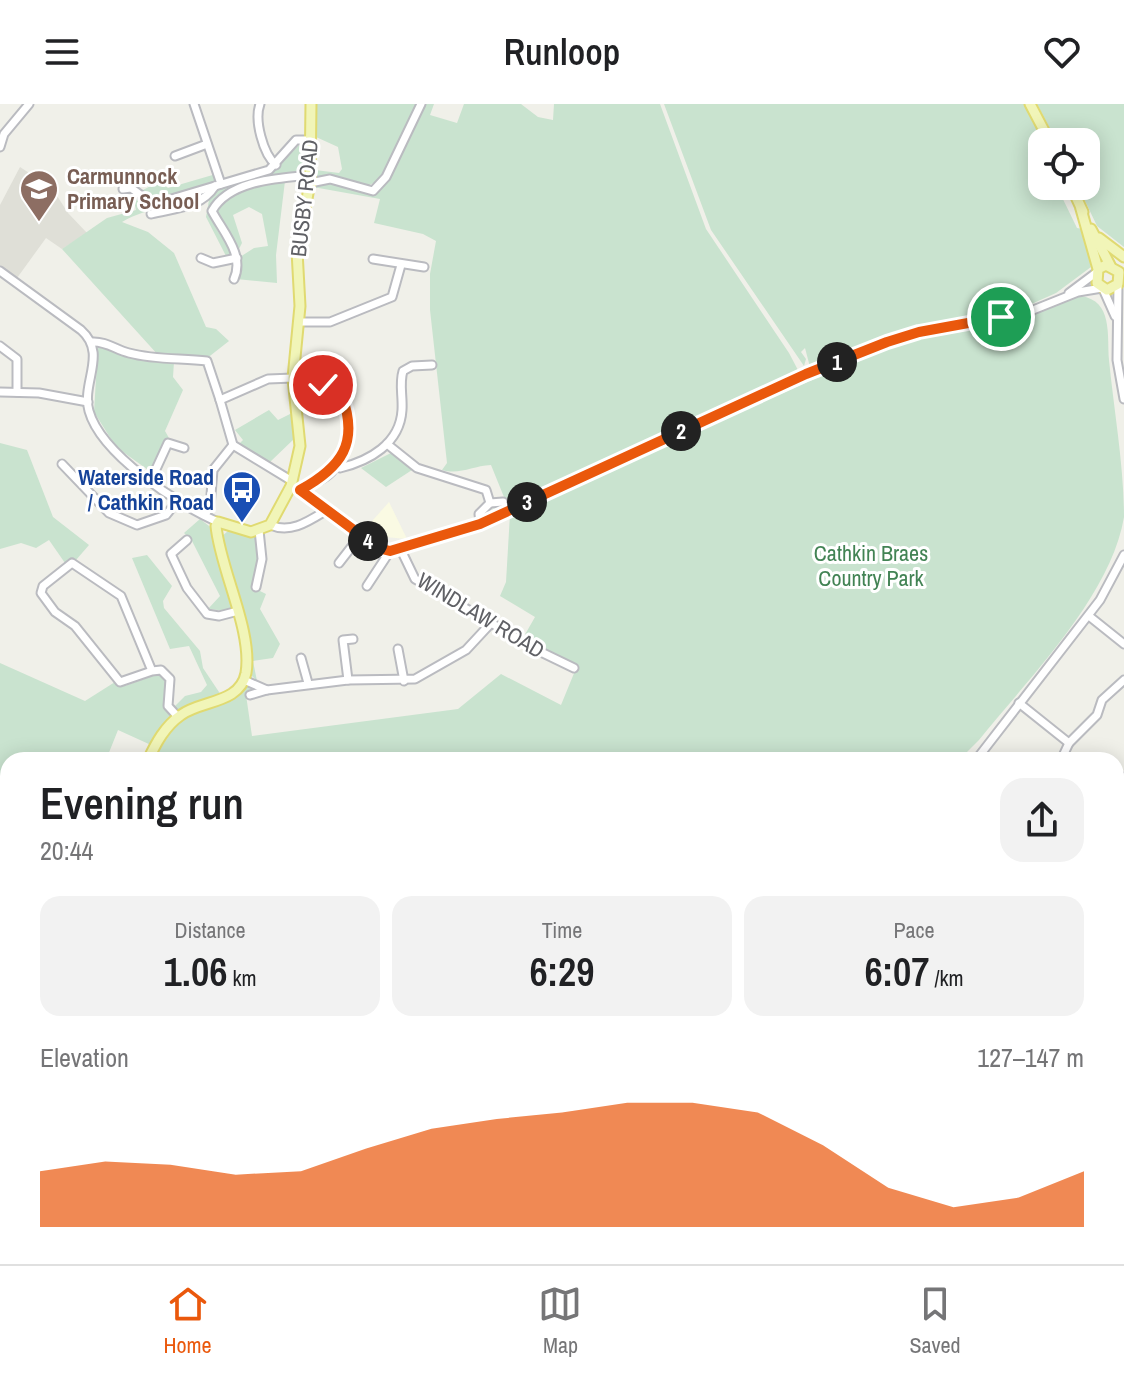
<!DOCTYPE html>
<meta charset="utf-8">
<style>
:root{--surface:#fff;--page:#f2f2f2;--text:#202124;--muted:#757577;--line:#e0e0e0;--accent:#ea580c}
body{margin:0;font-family:"Archivo Narrow",sans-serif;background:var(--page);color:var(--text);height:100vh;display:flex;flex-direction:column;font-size:30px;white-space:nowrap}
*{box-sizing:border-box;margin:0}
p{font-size:26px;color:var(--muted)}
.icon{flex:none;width:44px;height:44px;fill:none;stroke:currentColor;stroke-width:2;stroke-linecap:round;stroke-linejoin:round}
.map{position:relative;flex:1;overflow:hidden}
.side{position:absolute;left:0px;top:648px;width:1124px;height:512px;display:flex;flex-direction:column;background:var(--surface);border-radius:24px 24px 0 0;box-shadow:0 4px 20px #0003}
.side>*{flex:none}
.tools{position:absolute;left:1028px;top:24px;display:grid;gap:16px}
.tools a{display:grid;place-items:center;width:72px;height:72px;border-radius:16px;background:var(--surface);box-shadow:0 4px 20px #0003;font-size:40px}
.pin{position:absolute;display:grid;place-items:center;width:68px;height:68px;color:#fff;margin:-34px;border:4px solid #fff;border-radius:50%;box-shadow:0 2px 8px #0007}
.km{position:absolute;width:40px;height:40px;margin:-20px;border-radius:50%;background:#222;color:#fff;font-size:22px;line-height:40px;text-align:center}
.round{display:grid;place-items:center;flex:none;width:84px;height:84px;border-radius:24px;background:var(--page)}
.summary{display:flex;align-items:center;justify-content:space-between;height:136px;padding:0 40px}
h1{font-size:44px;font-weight:600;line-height:60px}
.figures{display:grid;grid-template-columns:repeat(3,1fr);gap:12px;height:136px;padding:8px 40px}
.figures div{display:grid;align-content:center;border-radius:20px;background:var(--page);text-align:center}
.figures b{font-size:40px;font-weight:600}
.figures small{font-size:22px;font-weight:400}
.figures p{font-size:22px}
.chart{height:224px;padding:16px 40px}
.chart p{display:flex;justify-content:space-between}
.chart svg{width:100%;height:144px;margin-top:8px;fill:var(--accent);opacity:.7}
header{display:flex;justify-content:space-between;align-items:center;height:104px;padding:0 40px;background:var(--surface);font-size:36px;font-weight:600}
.menu{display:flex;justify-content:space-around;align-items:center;height:112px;border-top:2px solid var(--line);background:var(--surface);font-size:22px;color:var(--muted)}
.menu a{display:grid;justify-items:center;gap:4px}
.menu .on{color:var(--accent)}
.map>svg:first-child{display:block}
.commercial{fill:#fafae3}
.education{fill:#dfdfd7}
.green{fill:#c9e3cf}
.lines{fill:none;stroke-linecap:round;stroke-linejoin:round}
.stream{stroke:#b4caf4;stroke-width:2}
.minor-casing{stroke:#babbc0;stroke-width:11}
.major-casing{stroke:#e0da71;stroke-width:13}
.minor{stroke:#fff;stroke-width:7}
.major{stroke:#f1f5b8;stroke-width:9}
.route-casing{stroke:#fff;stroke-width:16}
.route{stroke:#ea580c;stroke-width:10}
.labels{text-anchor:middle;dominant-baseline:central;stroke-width:6;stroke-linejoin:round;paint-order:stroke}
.education-label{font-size:22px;font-weight:bold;fill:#785e54;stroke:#fff;text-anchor:start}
.street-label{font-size:22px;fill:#606166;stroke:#fff}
.transit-label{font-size:22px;font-weight:bold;fill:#164399;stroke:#fff;text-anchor:end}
.park-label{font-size:22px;fill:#428354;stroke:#fff}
</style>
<header><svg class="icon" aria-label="menu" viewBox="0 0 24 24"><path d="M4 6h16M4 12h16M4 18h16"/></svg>Runloop<svg class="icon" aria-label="heart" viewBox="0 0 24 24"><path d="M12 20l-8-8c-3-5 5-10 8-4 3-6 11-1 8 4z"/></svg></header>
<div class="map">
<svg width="1124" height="1160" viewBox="0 0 1124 1160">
<rect width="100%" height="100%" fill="#f0f0e9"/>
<path class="commercial" d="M389 398 407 435 385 433 365 425Z"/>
<path class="education" d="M20 63 52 84 68 109 87 129 62 145 46 134 17 174 0 163V101Z"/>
<g class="green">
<path d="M316 0H420L382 75 365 83 314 75 315 66 339 69 342 65 338 43 316 33Z"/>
<path d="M423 0H434L430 11 457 19 464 0H521L538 13 553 16 554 0H660L706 125 789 249 799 268 484 414 483 410 506 398 491 361C472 362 460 371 442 366L447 359 430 206V170L436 137 423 130 374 119 380 95 313 83 332 78 375 87Z"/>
<path d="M664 0H1026L1045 38H1042V82H1062L1058 85 1077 124 1083 125 1091 163 1056 189 1018 206 909 224 810 263 805 244 801 248 806 255 804 262 711 126Z"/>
<path d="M1037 0H1124V143L1097 122 1078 82H1086V38H1057Z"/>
<path d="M299 41 305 45 303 68C282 73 215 77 211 104 208 118 226 138 233 149L226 152 206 113 209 96 219 84 274 66Z"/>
<path d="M216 70V78L153 99 142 89 143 86 160 77 168 84Z"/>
<path d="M276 77H285L276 151 277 179 236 175 240 153 254 144 268 142 262 110 249 103 233 111 242 139 238 147 216 104 240 86Z"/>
<path d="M209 87C180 104 148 102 122 118L148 128 174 149 206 223 216 225 229 237 206 255 159 252 62 145 107 114 136 106 132 89 150 102Z"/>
<path d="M1081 192C1113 197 1107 231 1109 256 1114 307 1124 362 1124 413 1111 492 1028 575 979 636L959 656H153L179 616 248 582 260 586 246 591 252 632 458 605 501 570 561 601 577 562 523 534 535 513 500 492 506 478 510 410 889 242 916 233 1008 218Z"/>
<path d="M98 241 148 256 174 258 173 273 183 286 165 327 169 334 151 368 116 343 94 308Z"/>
<path d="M269 306 278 316 292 309 295 334 270 358 239 340 243 336 235 326Z"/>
<path d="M0 339 27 346 53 413 89 441 76 456 65 459 49 436 36 444 21 439 0 445Z"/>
<path d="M391 349 412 366 386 383 361 364Z"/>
<path d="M200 415 213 425 233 501 228 507 208 505 220 492 192 437 184 429Z"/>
<path d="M228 427 258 433 260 447 254 484 266 490 260 505 280 540 273 554 253 557 257 577 251 571 221 433Z"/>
<path d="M147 451 172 482 163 497 164 504 200 547 203 564 221 591 180 606 174 603 185 592 201 588 207 581 189 542 170 545 132 454Z"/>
<path d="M0 559 85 597 115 578 125 582 160 569 167 577 164 602 170 613 151 641 118 626 106 656H8V758L0 766Z"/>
<path d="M8 913V1152H706L704 1160H0V919Z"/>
</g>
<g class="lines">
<path class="stream" d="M327 1160 336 1152"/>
<g class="minor-casing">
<g id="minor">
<path d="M194 0 221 80"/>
<path d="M260 0C254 16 263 50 276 61"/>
<path d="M0 43 4 30 29 0"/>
<path d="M175 52 207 40"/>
<path d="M310 79 330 75 373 87 386 73 421 0"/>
<path d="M123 85 131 84 153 100 168 96 269 66 296 36H311"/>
<path d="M151 110C175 104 201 104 215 82"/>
<path d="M201 154 213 159 237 154"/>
<path d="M373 155 424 163"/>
<path d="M0 167 81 226C108 250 81 278 89 307 101 350 178 401 218 418"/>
<path d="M234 175C245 151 223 128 212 107 229 76 279 74 311 71"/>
<path d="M1118 180 1117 256 1124 295"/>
<path d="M1103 185 1115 212"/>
<path d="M1069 189 1097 168"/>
<path d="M300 218H330L392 193 401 161"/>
<path d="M92 238C106 237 116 246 129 249 155 256 181 254 207 257L220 296"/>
<path d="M0 242 17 255V288"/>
<path d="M323 281 334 259"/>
<path d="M294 282 318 280 337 288C357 307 350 346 333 366 326 375 311 380 300 386"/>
<path d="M0 288 39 289 88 298"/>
<path d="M387 340 417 364 486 386 490 399 479 410 480 420"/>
<path d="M62 360 109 409 137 421 166 411 179 395"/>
<path d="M340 364C369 357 400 340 402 306 403 292 399 280 403 267L412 262 432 261"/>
<path d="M151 376 168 339 184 344"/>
<path d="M292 377 233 341 220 296 268 275 293 274"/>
<path d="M291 382 378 444 401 446 480 420 806 270 887 238 919 228 1023 210 1078 188 1102 184"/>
<path d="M490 399 503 398"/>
<path d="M205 411 210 403 213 366 233 341"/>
<path d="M270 421C291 430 309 417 327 406"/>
<path d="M187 436 171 450 187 484 207 510 219 512 238 507"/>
<path d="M401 446 415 475 543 549 574 564"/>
<path d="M339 459 360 432"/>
<path d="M367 482 390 447"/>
<path d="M256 483 262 455 259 426"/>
<path d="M1089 512 1124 540"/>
<path d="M398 545 404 577"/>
<path d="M301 554 308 579"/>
<path d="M152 567 120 578 75 522 55 508 41 489 43 482 72 459 121 492 152 567 161 566 170 575 168 602 178 613"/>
<path d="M244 576 267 586 348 576 415 575 466 546 492 518"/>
<path d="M348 576 343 536 353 535"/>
<path d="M250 591 267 586"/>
<path d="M1019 599 1069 639"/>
<path d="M976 656 1100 496 1124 451"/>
<path d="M1061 656 1069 639 1097 611 1102 596 1124 576"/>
<path d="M1116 678 1124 673"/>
<path d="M1116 704 1124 712"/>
<path d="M1123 760H1124"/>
<path d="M1116 781 1124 788"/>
<path d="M1116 857 1124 846"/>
<path d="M1116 881 1124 887"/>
<path d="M1116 974 1124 961"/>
<path d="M1116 1039 1124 1044"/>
<path d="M973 1152 979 1160"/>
<path d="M1103 1152 1116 1158"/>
<path d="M1054 1157 1056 1160"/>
<path d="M708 1160 710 1152"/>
<path d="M871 1160 875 1152"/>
<path d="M1077 1160 1082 1152"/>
<path d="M1115 1160 1124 1145"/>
</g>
</g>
<g class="major-casing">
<g id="major">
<path d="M1030 0 1050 38"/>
<path d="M1071 82 1083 108"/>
<path d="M1081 105 1098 165 1097 179 1107 186 1118 180 1119 168 1106 161 1098 165"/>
<path d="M1091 125 1110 161"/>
<path d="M1099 134 1124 153"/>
<path d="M148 656C156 639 165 622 181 611 201 596 240 600 246 569 253 527 220 465 216 422L218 418 251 428 270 421 291 382 300 342 293 274 300 202 297 147 310 79 311 0"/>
<path d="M0 913 8 907"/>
</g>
</g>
<use href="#minor" class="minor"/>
<use href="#major" class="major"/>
</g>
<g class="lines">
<g class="route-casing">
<path id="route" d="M323 281 342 292C359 339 342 363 300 386L378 444 390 447 480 420 806 270 887 238 919 228 1001 213"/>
</g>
<use href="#route" class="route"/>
</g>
<defs>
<g id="school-pin" transform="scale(2)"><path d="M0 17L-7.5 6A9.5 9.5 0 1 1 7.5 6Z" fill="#8d6e63" stroke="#fff"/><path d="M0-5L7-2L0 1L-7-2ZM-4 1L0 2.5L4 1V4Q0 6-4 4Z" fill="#fff"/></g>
<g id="bus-pin" transform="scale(2)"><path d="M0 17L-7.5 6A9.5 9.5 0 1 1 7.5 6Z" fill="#1a4fb4" stroke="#fff"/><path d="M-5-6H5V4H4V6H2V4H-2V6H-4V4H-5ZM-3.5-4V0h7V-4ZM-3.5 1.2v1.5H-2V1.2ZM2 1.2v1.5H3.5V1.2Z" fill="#fff"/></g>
</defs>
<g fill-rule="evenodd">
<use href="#school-pin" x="39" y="85"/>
<use href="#bus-pin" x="242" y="386"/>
</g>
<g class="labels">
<g class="education-label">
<text x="67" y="72">Carmunnock<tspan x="67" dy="25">Primary School</tspan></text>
</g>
<g class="street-label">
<text transform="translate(304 94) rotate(-84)">BUSBY ROAD</text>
<text transform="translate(481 511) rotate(31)">WINDLAW ROAD</text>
</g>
<g class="transit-label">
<text x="214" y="373">Waterside Road<tspan x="214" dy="25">/ Cathkin Road</tspan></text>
</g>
<g class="park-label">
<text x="871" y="449">Cathkin Braes<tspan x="871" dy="25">Country Park</tspan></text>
</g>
</g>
</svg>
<div class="tools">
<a><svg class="icon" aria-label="locate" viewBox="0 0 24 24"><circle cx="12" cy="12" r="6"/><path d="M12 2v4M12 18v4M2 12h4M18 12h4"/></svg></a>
</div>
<div class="pin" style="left:1001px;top:213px;background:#1e9e55"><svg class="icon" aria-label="arrive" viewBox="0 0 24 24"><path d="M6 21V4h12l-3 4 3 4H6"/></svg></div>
<div class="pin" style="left:323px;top:281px;background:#d93025"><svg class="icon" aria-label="check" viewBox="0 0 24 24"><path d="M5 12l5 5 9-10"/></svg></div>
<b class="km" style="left:837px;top:258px">1</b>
<b class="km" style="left:681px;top:327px">2</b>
<b class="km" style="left:527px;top:398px">3</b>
<b class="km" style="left:368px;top:437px">4</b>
<section class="side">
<div class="summary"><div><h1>Evening run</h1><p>20:44</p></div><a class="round"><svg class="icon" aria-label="share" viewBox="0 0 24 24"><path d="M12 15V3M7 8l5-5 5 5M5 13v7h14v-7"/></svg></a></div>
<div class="figures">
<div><p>Distance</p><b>1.06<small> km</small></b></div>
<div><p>Time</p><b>6:29</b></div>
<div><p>Pace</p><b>6:07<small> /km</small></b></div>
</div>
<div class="chart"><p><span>Elevation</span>127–147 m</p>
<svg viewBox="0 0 160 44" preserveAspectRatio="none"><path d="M0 44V27L10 24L20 25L30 28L40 27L50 20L60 14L70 11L80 9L90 6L100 6L110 9L120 19L130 32L140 38L150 35L160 27V44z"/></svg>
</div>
</section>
</div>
<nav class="menu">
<a class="on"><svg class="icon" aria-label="home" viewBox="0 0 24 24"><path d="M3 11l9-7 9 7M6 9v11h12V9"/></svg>Home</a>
<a><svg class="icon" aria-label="map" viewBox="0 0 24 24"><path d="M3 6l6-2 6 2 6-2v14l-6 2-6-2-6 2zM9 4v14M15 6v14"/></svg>Map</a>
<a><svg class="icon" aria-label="saved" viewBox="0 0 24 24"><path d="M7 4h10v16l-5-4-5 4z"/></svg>Saved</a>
</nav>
